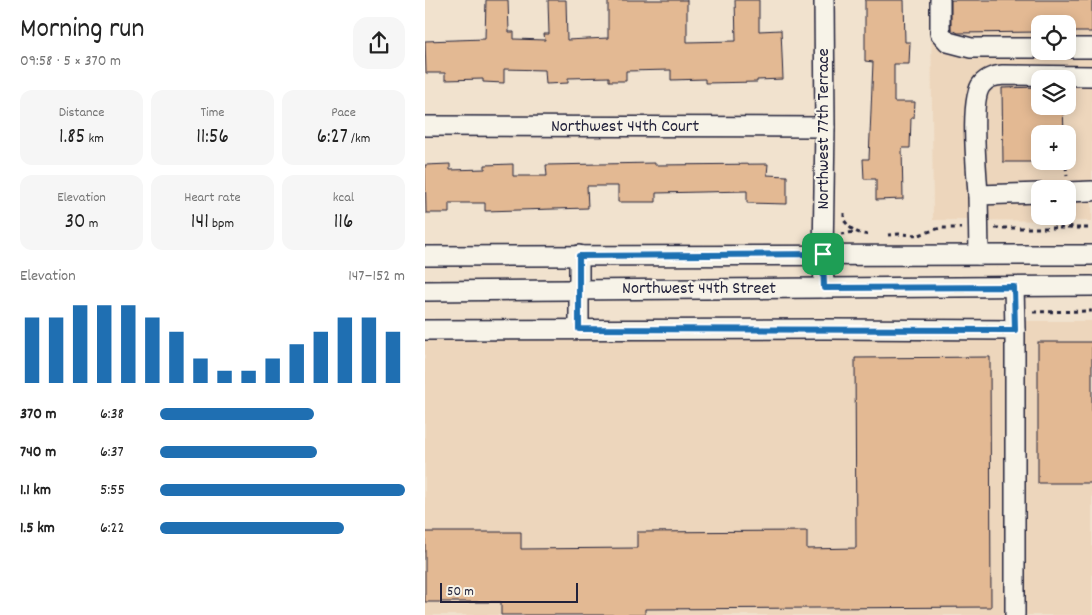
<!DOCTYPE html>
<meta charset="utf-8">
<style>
:root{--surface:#fff;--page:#f6f6f6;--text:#222;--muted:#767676;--accent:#1f6fb2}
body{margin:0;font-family:Dekko,sans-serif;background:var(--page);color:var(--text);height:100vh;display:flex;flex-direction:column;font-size:19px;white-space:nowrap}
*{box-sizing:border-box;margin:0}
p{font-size:16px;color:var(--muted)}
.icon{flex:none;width:28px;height:28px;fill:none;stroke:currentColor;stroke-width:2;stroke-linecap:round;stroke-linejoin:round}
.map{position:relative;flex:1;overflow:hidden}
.panel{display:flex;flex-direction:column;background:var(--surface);width:425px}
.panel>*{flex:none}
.tools{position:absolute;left:606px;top:15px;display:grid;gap:10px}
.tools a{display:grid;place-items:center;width:45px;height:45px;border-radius:10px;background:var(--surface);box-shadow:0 2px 12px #0003;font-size:25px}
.scale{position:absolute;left:15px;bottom:12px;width:138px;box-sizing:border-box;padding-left:5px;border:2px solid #22223b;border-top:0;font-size:14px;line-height:18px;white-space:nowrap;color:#22223b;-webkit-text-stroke:4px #f7f3e8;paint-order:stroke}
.pin{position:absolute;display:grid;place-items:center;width:42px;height:42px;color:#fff;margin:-21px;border-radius:10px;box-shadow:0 2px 8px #0006}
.round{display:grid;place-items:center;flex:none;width:52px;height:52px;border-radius:15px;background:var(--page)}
.head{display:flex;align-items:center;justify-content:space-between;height:85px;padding:0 20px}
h1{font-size:28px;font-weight:600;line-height:38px}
.stats{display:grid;grid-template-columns:repeat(3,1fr);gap:8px;height:85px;padding:5px 20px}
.stats div{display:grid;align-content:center;border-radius:12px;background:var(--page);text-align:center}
.stats b{font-size:21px;font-weight:600}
.stats small{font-size:14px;font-weight:400}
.stats p{font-size:14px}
.chart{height:140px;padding:10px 20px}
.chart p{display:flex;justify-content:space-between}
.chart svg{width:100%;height:90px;margin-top:5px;stroke:var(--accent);stroke-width:6}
ul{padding:0 20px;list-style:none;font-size:16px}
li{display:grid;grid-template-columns:80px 60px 1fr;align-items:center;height:38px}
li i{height:12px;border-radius:6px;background:var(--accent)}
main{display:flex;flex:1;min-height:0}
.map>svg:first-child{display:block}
.built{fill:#edd6bc;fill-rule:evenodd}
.building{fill:#e3b993;stroke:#22223b}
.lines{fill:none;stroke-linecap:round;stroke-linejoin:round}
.minor-casing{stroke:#22223b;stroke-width:22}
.path{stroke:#22223b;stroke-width:3;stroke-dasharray:4 4;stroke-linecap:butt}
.minor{stroke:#f7f3e8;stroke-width:19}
.route-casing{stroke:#fff;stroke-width:10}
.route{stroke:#1f6fb2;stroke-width:6}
.labels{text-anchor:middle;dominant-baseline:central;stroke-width:4.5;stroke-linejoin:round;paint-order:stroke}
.street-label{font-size:18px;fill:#22223b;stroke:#f7f3e8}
</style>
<main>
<section class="panel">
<div class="head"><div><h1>Morning run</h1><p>09:58 · 5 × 370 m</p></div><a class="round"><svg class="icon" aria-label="share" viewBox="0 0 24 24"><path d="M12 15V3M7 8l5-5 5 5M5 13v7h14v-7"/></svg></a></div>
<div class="stats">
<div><p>Distance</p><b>1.85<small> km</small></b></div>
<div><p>Time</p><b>11:56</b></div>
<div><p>Pace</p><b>6:27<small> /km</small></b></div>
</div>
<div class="stats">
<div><p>Elevation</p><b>30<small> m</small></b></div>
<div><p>Heart rate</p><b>141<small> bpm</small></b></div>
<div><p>kcal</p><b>116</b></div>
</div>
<div class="chart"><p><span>Elevation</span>147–152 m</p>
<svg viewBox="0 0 160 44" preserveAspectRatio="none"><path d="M5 44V12M15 44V12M25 44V6M35 44V6M45 44V6M55 44V12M65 44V19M75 44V32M85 44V38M95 44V38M105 44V32M115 44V25M125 44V19M135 44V12M145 44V12M155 44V19"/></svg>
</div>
<ul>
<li><b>370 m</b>6:38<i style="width:63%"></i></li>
<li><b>740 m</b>6:37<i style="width:64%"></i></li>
<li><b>1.1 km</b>5:55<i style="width:100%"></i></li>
<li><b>1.5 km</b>6:22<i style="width:75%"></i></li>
</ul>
</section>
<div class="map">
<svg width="667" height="615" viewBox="0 0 667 615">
<rect width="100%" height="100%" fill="#f1e2ce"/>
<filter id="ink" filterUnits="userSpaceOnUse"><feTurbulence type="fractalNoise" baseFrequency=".02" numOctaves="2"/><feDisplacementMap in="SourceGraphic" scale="10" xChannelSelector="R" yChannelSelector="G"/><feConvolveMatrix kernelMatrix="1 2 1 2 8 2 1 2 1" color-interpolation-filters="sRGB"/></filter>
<g filter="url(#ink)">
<g class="built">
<path d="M506 0H667V221L508 220ZM615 24H642V51H615ZM615 79H642V106H615ZM615 134H642V161H615ZM615 189H642V216H615Z"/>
<path d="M0 320 667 321V615H0Z"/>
</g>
<g class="building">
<path d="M61 0H83L84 32H89V39L120 40 119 34H124L123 0H141L142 40 183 38V0H262V42L311 41 310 0H334V31L356 30 358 79 332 80V82L280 83V79L246 80V70L201 71V81H184V77L143 78V83L121 84 120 70 79 69V83L58 82V79L20 80V73H1L0 41 60 39Z"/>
<path d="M440 0H479L480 42H485L484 64H469V102H490L489 118H486L485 148H477L478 199 451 200V179H439L438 159H444L448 62 440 61Z"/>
<path d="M526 0H667V32H642V24H615V32L533 33 526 29Z"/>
<path d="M615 87V106H638L639 134H615V162H578L577 88Z"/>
<path d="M230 163V165L343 164 342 175 362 176V204L322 203V191L231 193V202H193V186H162L163 208 60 211V203H24V213H1L0 165 25 164V170L60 169V165L88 164V176H122L121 165Z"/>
<rect x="613" y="342" width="54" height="141"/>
<path d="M565 357 566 607 220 609V615H76V602H0V532H96V549L212 548V532L382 531V549L431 548 430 358Z"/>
</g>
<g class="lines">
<g class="minor-casing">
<g id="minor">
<path d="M399 0 400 127 398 255 399 288"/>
<path d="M515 0V33L523 42 546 48H615"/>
<path d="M642 48H667"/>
<path d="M0 126 400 127"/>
<path d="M642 192 667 191"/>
<path d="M553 195C552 174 544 98 557 84 563 77 570 76 578 75L667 76"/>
<path d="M154 255V329"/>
<path d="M554 255 553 195 615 193"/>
<path d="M0 256 667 255"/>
<path d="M589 287 590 330"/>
<path d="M0 291 667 286"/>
<path d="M0 330 400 329 590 330V615"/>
</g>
</g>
<g class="path">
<path d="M641 166 642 176"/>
<path d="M646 209V228H667"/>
<path d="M419 213V220C426 230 432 234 445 235"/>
<path d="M570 228H646"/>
<path d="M416 234 430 232"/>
<path d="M463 235 474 234 494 235 515 228H536"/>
<path d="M608 312 667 311"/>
</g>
<use href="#minor" class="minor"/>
</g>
</g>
<g class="lines" filter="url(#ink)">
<g class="route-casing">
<path id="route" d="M398 254 399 288 589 287 590 330 154 329V256Z"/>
</g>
<use href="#route" class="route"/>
</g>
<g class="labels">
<g class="street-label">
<text x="200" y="127">Northwest 44th Court</text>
<text transform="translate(399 129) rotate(-90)">Northwest 77th Terrace</text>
<text x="274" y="289">Northwest 44th Street</text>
</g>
</g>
</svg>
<div class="tools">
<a><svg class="icon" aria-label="locate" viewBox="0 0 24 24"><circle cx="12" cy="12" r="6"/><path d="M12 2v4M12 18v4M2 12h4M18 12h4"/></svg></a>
<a><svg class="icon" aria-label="layers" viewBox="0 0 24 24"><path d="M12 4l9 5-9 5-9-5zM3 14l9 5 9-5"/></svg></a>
<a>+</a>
<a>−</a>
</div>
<div class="scale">50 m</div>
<div class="pin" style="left:398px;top:254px;background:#1e9e55"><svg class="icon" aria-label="arrive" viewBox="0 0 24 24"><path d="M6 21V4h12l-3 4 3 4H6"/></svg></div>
</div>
</main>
